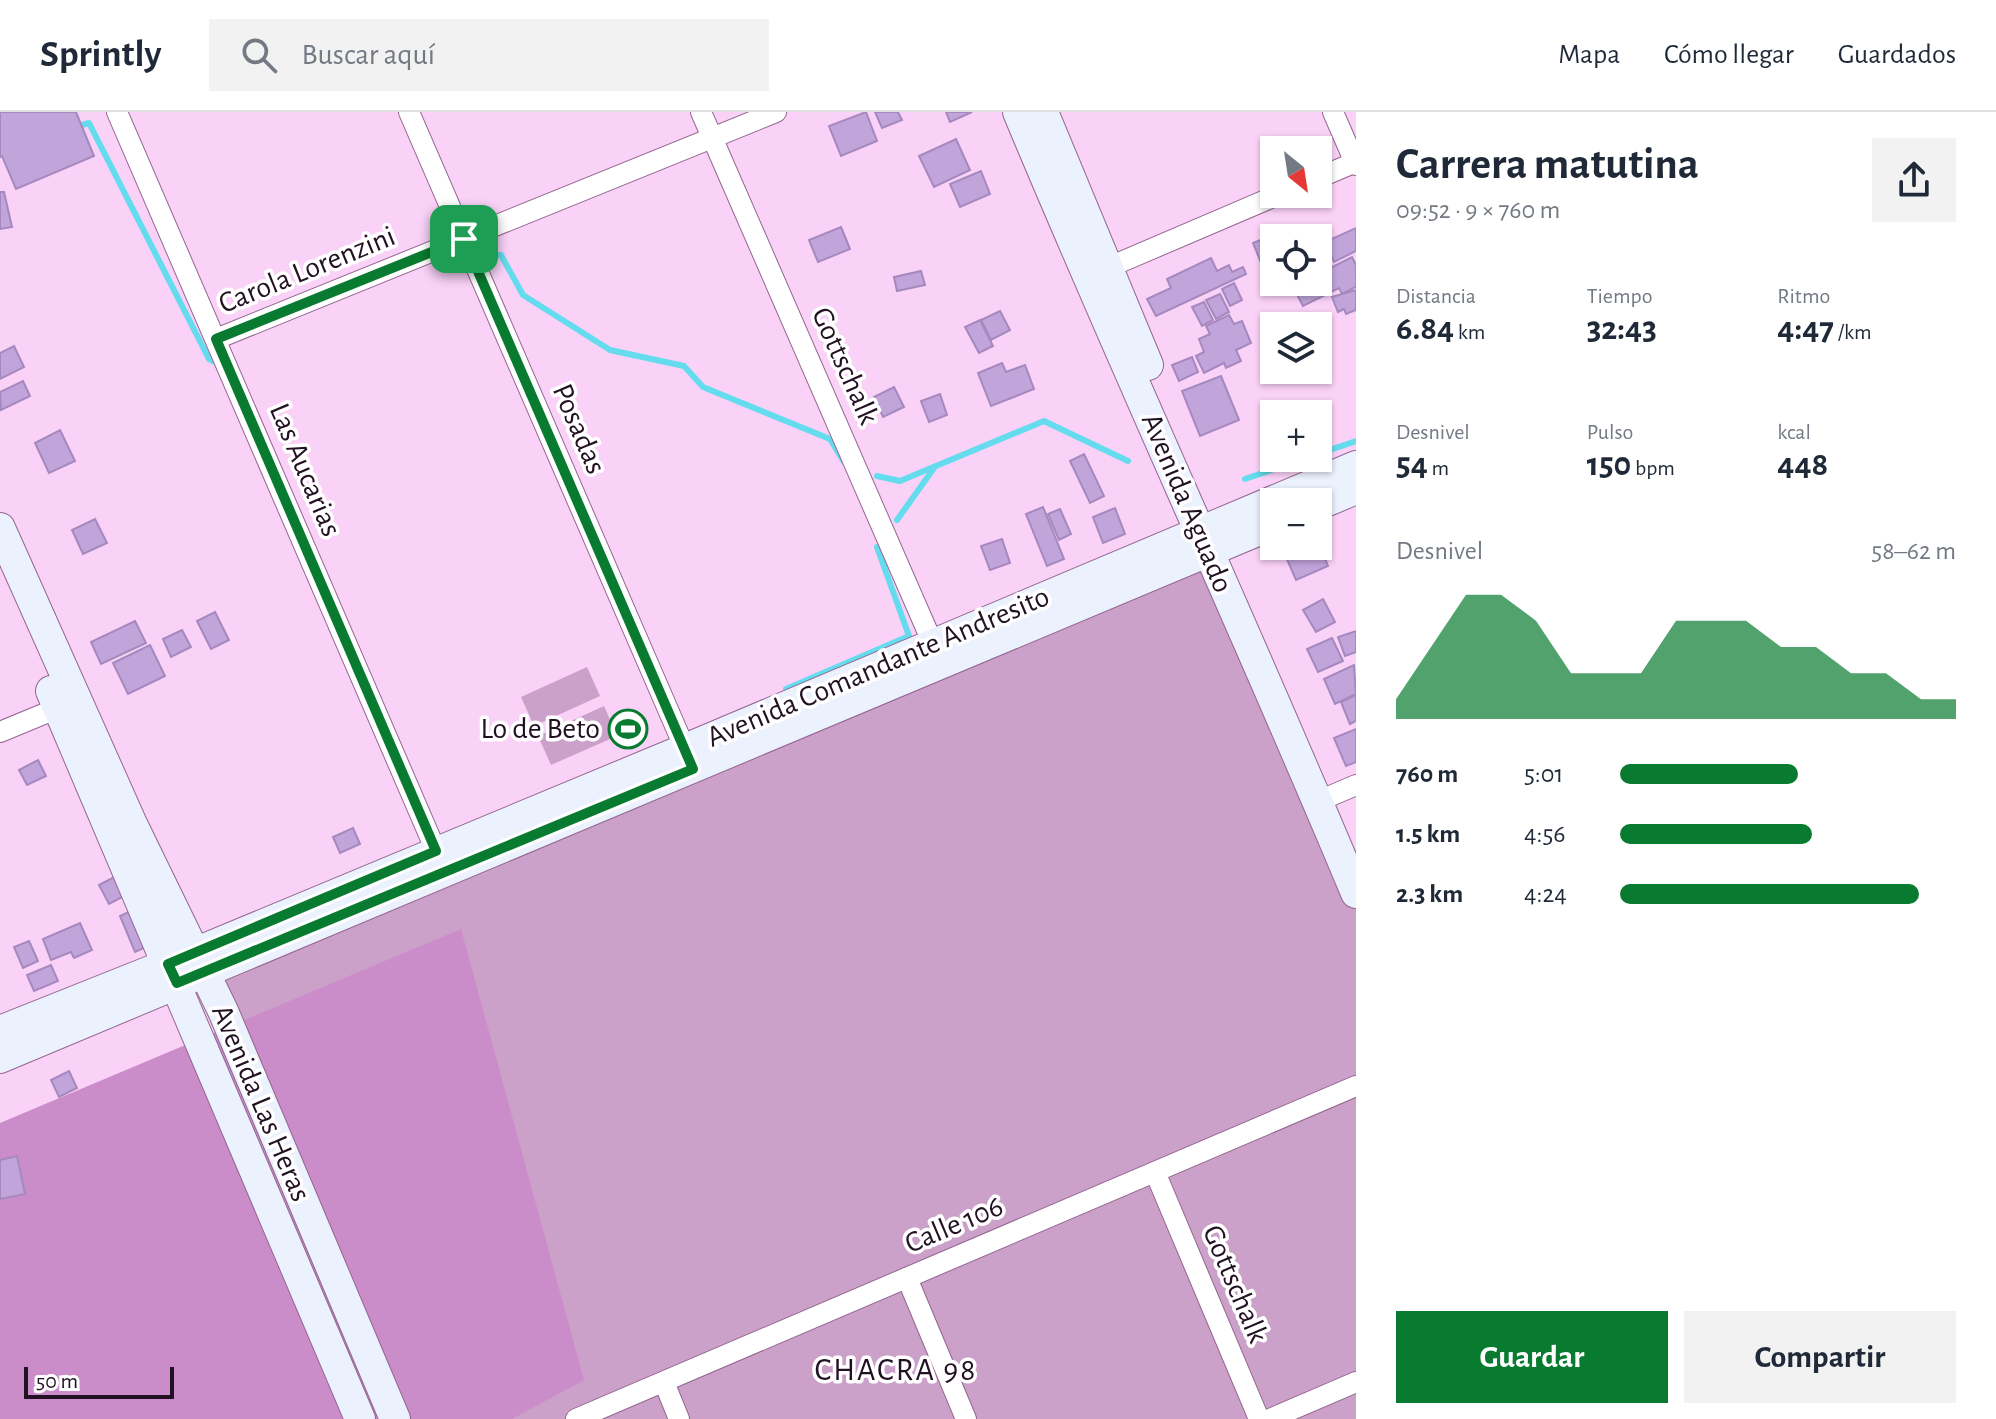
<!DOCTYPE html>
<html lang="es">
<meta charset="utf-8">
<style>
:root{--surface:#fff;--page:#f2f2f3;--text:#1f2937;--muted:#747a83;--line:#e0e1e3;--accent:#087b30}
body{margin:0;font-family:"Alegreya Sans",sans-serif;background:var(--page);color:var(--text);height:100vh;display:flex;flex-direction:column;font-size:30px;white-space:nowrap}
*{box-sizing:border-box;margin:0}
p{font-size:26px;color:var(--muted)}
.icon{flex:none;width:44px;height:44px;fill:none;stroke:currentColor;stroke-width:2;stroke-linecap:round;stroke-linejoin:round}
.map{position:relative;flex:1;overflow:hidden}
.sheet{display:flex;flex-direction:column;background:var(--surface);width:640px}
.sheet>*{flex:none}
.needle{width:52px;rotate:150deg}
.controls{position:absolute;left:1260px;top:24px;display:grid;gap:16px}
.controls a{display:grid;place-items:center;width:72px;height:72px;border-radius:0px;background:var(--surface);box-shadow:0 2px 6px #0004;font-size:40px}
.scale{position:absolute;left:24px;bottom:20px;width:150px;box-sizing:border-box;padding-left:8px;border:4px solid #212;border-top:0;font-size:22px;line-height:28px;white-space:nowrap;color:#212;-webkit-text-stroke:6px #fff;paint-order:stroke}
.pin{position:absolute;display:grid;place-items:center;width:68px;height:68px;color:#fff;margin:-34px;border-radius:16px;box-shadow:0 4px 12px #0006}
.round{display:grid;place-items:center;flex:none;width:84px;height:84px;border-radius:0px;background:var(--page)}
.summary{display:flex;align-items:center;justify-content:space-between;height:136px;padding:0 40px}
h1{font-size:44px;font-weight:700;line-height:60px}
.metrics{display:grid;grid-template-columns:repeat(3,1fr);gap:12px;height:136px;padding:8px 40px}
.metrics div{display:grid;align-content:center}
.metrics b{font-size:34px;font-weight:700}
.metrics small{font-size:22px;font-weight:400}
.metrics p{font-size:22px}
.chart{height:224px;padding:16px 40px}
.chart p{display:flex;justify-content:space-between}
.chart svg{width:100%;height:144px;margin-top:8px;fill:var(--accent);opacity:.7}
.action{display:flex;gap:16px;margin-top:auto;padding:16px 40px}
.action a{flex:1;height:92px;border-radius:0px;background:var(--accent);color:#fff;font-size:32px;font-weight:700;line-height:92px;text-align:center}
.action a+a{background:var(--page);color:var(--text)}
ul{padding:0 40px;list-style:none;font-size:26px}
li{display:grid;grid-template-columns:128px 96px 1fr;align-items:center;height:60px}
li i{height:20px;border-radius:10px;background:var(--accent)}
header{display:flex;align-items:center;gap:48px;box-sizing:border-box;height:112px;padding:0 40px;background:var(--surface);border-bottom:2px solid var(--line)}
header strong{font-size:38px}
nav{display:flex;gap:44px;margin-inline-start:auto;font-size:28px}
.search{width:560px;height:72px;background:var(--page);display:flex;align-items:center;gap:20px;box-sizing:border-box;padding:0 28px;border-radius:0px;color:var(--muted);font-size:30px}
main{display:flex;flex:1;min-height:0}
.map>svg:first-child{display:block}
.green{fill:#cba0c9}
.forest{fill:#cb8dc9}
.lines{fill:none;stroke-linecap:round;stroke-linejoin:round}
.stream{stroke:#65dced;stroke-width:6}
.building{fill:#c0a4da;stroke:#a589be;stroke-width:2}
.minor-casing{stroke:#936691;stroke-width:22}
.secondary-casing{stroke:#936691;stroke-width:32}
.minor{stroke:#fff;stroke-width:20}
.secondary{stroke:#ecf1fe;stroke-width:30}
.route-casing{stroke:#fff;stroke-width:16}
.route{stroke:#087b30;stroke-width:10}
.labels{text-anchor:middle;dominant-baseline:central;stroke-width:7;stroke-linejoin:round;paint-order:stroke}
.street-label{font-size:30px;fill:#212;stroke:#fff}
.poi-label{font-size:30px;fill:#212;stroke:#fff;text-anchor:end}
.neighbourhood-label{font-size:32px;letter-spacing:2px;fill:#212;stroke:#fff}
</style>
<header>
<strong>Sprintly</strong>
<div class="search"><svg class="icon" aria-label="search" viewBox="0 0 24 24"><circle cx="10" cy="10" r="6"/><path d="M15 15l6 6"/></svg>Buscar aquí</div>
<nav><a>Mapa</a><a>Cómo llegar</a><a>Guardados</a></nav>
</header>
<main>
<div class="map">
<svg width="1356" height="1307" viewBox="0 0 1356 1307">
<rect width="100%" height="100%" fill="#fad2f8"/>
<g class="green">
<path d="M1210 449 1356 794V1307H393L208 868Z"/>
<path d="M587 555 600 584 534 614 521 585Z"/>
<path d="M604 594 617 624 551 653 538 624Z"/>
</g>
<path class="forest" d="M461 817 584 1268 512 1307H0V1011Z"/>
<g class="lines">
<g class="stream">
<path d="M75 15 89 11 209 247 217 251"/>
<path d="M498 143H501L523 183 610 238 684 254 703 275 830 327 844 350"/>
<path d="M1318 342 1356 329"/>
<path d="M877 364 900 369 1044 309 1128 349"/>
<path d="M1245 367 1306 346"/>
<path d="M897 408 934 356"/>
<path d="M786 577 909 524 877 435"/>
</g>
</g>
<g class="building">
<path d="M0 0H76L94 44 16 77 2 44 0 45Z"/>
<path d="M866 0 877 29 841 44 829 14Z"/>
<path d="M875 0H898L902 8 882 16Z"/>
<path d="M946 0H972L950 10Z"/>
<path d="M956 27 970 58 934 75 919 44Z"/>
<path d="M981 59 990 82 960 95 950 72Z"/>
<path d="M0 80H4L12 115 0 117Z"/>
<path d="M1291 114 1295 126H1278L1275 120Z"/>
<path d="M841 115 850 137 818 150 809 128Z"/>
<path d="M1356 116V139L1334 150 1325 130Z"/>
<path d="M1265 126 1274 154 1264 158 1253 131Z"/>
<path d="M1352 145 1356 153V175L1342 182 1339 176 1303 194 1293 175 1302 170H1318V162Z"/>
<path d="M1211 146 1217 159 1229 153 1232 160 1243 155 1246 162 1156 204 1147 187 1171 176 1167 167Z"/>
<path d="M921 159 925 173 897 179 894 165Z"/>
<path d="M1234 171 1242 188 1230 194 1222 177Z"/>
<path d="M1356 178V198L1346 202 1344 197 1338 200 1332 185Z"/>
<path d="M1220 182 1229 200 1216 207 1206 188Z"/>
<path d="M1204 190 1213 208 1202 214 1192 195Z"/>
<path d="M1000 199 1010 218 991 228 981 208Z"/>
<path d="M1229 203 1234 212 1242 209 1251 231 1236 238 1241 249 1226 256 1224 251 1204 261 1196 244 1204 240 1199 227 1210 222 1206 214Z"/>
<path d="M980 208 993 234 979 241 965 215Z"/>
<path d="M14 234 24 255 0 267V241Z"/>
<path d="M1192 245 1198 260 1179 269 1172 253Z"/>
<path d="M1002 251 1006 260 1025 253 1034 277 991 294 978 261Z"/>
<path d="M1221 264 1239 308 1200 324 1182 279Z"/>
<path d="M23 269 30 284 1 298 0 280Z"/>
<path d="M894 275 904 295 883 305 874 285Z"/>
<path d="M940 282 947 303 929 310 921 289Z"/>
<path d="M60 318 75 349 49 361 35 331Z"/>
<path d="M1084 342 1104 384 1090 391 1070 349Z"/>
<path d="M1043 395 1064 447 1047 454 1026 402Z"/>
<path d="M1115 396 1125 422 1103 431 1093 405Z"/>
<path d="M1060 397 1071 422 1059 428 1048 402Z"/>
<path d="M95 407 107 431 83 442 72 418Z"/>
<path d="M1002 427 1010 451 990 458 981 434Z"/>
<path d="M1319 432 1328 454 1296 468 1286 445Z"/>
<path d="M1323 487 1335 510 1316 520 1303 498Z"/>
<path d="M215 500 229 528 211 537 197 509Z"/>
<path d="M135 509 146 531 101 552 91 530Z"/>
<path d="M182 518 191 535 171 545 163 527Z"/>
<path d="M1356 519V540L1345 544 1338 525Z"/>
<path d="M1332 526 1343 549 1318 560 1307 537Z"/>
<path d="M150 533 165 564 128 582 113 551Z"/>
<path d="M1354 553 1356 582 1335 592 1324 567Z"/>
<path d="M1356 583V609L1350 612 1341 590Z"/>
<path d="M1356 617V650L1346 654 1334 626Z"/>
<path d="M38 648 46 664 27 673 19 658Z"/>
<path d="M353 716 360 732 340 741 333 725Z"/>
<path d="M118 763 128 782 109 792 99 773Z"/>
<path d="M133 798 148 834 135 840 120 804Z"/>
<path d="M80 811 92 838 74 846 71 840 51 848 43 827Z"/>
<path d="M29 829 38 849 23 856 14 835Z"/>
<path d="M51 853 58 869 34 879 27 863Z"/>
<path d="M69 959 77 976 59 985 51 968Z"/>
<path d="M17 1044 25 1082 0 1087V1048Z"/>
</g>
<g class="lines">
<g class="minor-casing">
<g id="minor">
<path d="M117 0 436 739"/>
<path d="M409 0 689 646"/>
<path d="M701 0 933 532"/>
<path d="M1333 0 1356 53"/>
<path d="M1318 66 1356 50"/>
<path d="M1107 156 1280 82"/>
<path d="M216 227 776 0"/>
<path d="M0 620 58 596"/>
<path d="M1328 685 1356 673"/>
<path d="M1155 1060 1259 1307"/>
<path d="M907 1166 966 1307"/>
<path d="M664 1270 679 1307"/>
<path d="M576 1307 1356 974"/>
<path d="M1270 1307 1356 1270"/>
</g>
</g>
<g class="secondary-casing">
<g id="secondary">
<path d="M1018 0C1127 262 1247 519 1356 781"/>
<path d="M1043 0 1148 253"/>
<path d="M1318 393 1356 377"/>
<path d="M0 416 132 712 223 899 395 1307"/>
<path d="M51 579 360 1307"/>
<path d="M0 919 168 852 685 637 1356 354"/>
<path d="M0 946 1274 412"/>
</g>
</g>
<use href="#minor" class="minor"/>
<use href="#secondary" class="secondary"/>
</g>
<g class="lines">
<g class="route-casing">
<path id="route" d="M464 127 693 657 177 871 168 852 436 739 216 227Z"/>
</g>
<use href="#route" class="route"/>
</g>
<defs>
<g id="stadium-ring" transform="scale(2)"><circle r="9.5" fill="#fff" stroke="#087b30" stroke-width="1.5"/><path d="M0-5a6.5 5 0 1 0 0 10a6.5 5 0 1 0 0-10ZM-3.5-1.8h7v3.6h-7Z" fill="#087b30"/></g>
</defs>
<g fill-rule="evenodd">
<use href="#stadium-ring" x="628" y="617"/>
</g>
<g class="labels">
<g class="street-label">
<text transform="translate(307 158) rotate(-22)">Carola Lorenzini</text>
<text transform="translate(845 254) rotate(66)">Gottschalk</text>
<text transform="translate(579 317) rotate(67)">Posadas</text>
<text transform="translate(305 358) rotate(67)">Las Aucarias</text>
<text transform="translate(1187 391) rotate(67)">Avenida Aguado</text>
<text transform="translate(878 555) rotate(-23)">Avenida Comandante Andresito</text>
<text transform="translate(261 991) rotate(67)">Avenida Las Heras</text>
<text transform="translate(954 1113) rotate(-23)">Calle 106</text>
<text transform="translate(1235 1172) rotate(67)">Gottschalk</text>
</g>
<g class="poi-label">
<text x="600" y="617">Lo de Beto</text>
</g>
<g class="neighbourhood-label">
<text x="896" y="1258">CHACRA 98</text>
</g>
</g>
</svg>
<div class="controls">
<a><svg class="needle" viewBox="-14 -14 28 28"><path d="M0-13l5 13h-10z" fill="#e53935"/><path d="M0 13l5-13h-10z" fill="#747a83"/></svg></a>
<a><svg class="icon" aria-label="locate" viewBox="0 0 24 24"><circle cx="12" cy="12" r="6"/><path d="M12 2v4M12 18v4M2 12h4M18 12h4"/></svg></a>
<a><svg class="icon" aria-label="layers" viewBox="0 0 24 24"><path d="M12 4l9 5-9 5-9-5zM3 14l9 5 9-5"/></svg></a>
<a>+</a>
<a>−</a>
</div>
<div class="scale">50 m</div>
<div class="pin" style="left:464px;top:127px;background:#1e9e55"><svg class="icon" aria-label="arrive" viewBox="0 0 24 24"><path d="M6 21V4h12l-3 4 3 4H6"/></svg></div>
</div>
<section class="sheet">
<div class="summary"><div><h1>Carrera matutina</h1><p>09:52 · 9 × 760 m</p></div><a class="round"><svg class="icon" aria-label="share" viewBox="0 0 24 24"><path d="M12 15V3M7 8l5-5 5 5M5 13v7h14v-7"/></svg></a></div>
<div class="metrics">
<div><p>Distancia</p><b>6.84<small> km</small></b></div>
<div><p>Tiempo</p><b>32:43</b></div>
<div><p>Ritmo</p><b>4:47<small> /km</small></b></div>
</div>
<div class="metrics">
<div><p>Desnivel</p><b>54<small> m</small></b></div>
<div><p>Pulso</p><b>150<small> bpm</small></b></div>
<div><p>kcal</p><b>448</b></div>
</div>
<div class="chart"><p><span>Desnivel</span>58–62 m</p>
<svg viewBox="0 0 160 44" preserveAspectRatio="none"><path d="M0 44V38L10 22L20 6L30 6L40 14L50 30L60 30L70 30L80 14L90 14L100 14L110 22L120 22L130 30L140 30L150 38L160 38V44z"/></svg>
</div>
<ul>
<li><b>760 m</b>5:01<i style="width:53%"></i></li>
<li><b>1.5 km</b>4:56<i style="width:57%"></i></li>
<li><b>2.3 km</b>4:24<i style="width:89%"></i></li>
</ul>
<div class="action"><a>Guardar</a><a>Compartir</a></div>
</section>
</main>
